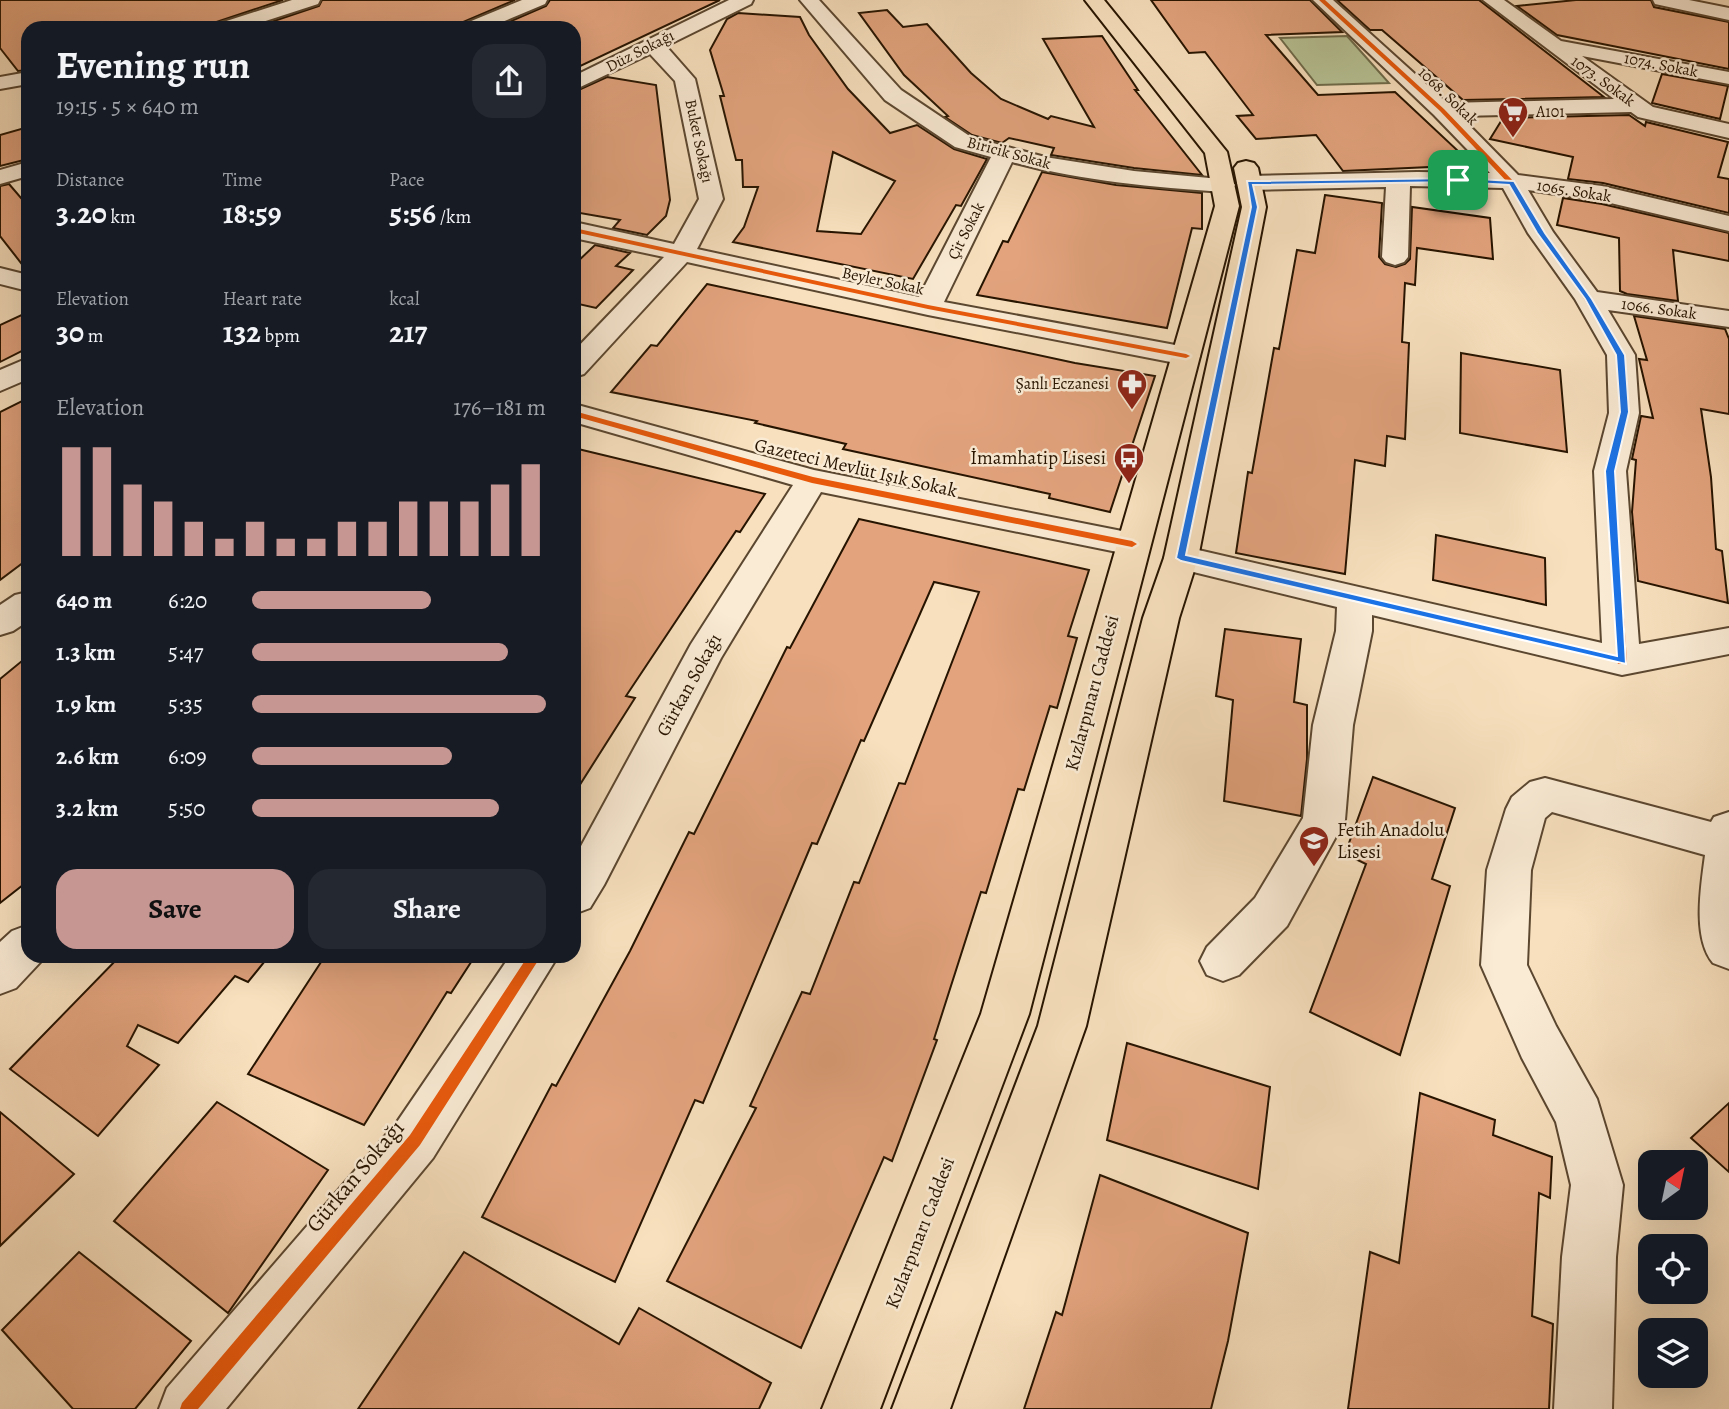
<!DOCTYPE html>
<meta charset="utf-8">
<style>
:root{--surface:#171b24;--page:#242831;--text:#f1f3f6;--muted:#9ea1a6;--accent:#c59692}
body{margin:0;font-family:Alegreya,serif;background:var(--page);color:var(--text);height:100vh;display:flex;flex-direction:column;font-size:26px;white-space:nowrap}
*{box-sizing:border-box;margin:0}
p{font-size:23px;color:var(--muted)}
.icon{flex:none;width:38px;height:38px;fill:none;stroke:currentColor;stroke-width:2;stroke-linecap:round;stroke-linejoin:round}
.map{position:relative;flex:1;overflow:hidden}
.panel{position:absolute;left:21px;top:21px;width:560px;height:942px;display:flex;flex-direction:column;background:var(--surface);border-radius:21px;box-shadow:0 7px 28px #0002}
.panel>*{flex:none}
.needle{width:46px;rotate:33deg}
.controls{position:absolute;left:1638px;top:1150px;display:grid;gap:14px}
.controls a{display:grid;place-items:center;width:70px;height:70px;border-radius:14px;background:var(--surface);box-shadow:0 7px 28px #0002;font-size:35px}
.pin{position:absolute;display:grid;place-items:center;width:60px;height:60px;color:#fff;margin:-30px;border-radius:14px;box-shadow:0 4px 10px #0006}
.round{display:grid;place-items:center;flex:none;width:74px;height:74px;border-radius:21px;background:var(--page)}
.head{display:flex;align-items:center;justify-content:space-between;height:119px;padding:0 35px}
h1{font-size:38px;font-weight:600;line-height:52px}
.figures{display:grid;grid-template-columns:repeat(3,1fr);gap:10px;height:119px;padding:7px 35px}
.figures div{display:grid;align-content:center}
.figures b{font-size:30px;font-weight:600}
.figures small{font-size:19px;font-weight:400}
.figures p{font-size:19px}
.chart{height:196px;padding:14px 35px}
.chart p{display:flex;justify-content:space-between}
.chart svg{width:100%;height:126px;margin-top:7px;stroke:var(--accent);stroke-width:6}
.cta{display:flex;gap:14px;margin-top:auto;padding:14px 35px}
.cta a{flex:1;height:80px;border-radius:21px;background:var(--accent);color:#111;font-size:28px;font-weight:600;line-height:80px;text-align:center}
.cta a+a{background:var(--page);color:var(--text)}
ul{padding:0 35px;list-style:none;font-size:23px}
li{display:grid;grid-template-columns:112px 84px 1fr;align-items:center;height:52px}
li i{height:18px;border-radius:9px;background:var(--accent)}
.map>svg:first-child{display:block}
.green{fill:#b7c396;stroke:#6f6c4b;stroke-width:2}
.building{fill:#e2a37d;stroke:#271400;stroke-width:2;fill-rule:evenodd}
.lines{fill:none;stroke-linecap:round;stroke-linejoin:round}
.minor-casing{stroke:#5b4730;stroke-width:4}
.major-casing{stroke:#271400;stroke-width:4}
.minor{fill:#faebd5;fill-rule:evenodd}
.major{fill:#f8e0be;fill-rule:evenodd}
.cycleway-casing{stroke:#faebd5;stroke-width:5}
.cycleway{fill:#e8590c;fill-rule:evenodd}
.route{fill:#1a73e8;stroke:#fff;stroke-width:2;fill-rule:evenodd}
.labels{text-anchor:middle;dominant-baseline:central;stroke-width:5;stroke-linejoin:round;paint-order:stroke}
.far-street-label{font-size:16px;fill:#271400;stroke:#faebd5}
.far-poi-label{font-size:16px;fill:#271400;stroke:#faebd5;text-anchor:start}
.poi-label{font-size:19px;fill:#271400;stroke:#faebd5;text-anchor:end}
.street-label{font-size:19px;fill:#271400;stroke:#faebd5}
.near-street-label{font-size:23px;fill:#271400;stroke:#faebd5}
</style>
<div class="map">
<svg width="1729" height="1409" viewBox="0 0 1729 1409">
<rect width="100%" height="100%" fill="#f8e0be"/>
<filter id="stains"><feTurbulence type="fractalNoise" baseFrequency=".00286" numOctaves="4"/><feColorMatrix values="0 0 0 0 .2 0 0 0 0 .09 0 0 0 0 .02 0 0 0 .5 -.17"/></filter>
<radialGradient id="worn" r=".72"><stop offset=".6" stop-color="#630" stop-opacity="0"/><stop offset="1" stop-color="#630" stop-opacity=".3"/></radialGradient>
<path class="green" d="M1347 36 1389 83 1317 85 1280 38Z"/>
<g class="building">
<path d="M0 0H283L216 22 211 28H28V70L18 71 0 48Z"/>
<path d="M322 0H515L463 22 458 28H253L319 6Z"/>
<path d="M550 0H720L574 69V28H495L546 6Z"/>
<path d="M1151 0H1310L1342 32 1266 35 1318 95 1395 92 1473 165 1343 171 1316 135 1256 139 1237 116 1253 115 1205 52 1189 53Z"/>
<path d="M1337 0H1479L1604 97 1463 100 1382 30H1370Z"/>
<path d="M1576 0H1651L1654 7 1729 22V69L1557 35 1517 6Z"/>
<path d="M887 10 903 27 927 24 971 73 1001 99 1048 119 1051 116 1094 127 1043 39 1102 36 1138 90H1135L1202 175 1134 168 1051 155 1054 148 1009 138 1002 143 972 135 945 117 948 116 904 75 859 13Z"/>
<path d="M738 13 800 17 809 35 848 89 890 133 917 125 954 149 987 159 961 206 956 205 913 279 733 242 744 227 758 187H743L742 160H736L720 96H724L710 50 727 19ZM833 152 895 181 861 234 817 231Z"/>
<path d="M1662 74 1728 86 1720 119 1652 103Z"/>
<path d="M607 77 656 85 670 200 666 216 647 235 613 228 620 220 574 212V92Z"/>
<path d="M1629 115 1645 126 1646 122 1728 142 1718 177 1729 179V213L1603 183 1568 179 1573 157 1490 139 1503 118Z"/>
<path d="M28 127V159L0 166V135Z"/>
<path d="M1042 172 1116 185 1202 193V229L1192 228 1167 328 977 295 1003 241 1008 242Z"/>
<path d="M9 184 28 206V272L0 236V186Z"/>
<path d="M1325 195 1382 203 1379 257 1385 264 1396 267 1405 264 1410 259 1412 207 1490 218 1493 259 1417 248 1415 285 1405 283 1402 342 1409 343 1405 439 1387 436 1385 466 1355 460 1345 574 1236 553 1248 472 1252 473 1274 348 1279 349 1297 250 1315 253Z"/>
<path d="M1563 198 1602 204 1729 233V261L1673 250 1678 301 1627 294 1620 291 1619 238 1557 225Z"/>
<path d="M595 245 630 253 616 266 633 270 596 308 574 303V265Z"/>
<path d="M707 284 1075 363 1155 376 1110 512 1049 498 1050 494 843 449 846 444 755 423 757 421 611 392 651 345 657 346Z"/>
<path d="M28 312V348L0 362V325Z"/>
<path d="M1634 316 1725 329 1729 339V414L1701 409 1711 477 1716 549 1722 551 1728 603 1638 581 1632 512 1636 460 1632 459 1641 416 1653 418 1639 359 1647 360Z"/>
<path d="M1461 353 1560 370 1567 452 1460 433Z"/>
<path d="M28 398V559L0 580V412Z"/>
<path d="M574 448 765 494 740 532 736 531 626 696 635 698 574 794Z"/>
<path d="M859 519 1089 570 1068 636 1077 638 1057 708 1050 706 1024 790 1018 789 986 893 981 892 934 1039 937 1040 892 1161 884 1157 801 1348 667 1281 756 1108 750 1106 802 992 810 994 854 882 859 883 899 783 905 784 979 592 934 582 864 741 861 740 817 844 812 843 703 1103 695 1100 615 1282 482 1217 552 1084 556 1086 630 951 689 832 694 834 787 647 790 648Z"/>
<path d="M1436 535 1545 558 1546 605 1433 580Z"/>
<path d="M1225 629 1301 639 1294 702 1307 705V759L1301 816 1224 801 1233 700 1216 696Z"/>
<path d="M28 656V881L0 903V679Z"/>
<path d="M1373 777 1455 808 1432 879 1450 886 1400 1055 1310 1012 1366 864 1345 854Z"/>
<path d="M120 956H269L248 982 235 976 178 1043 138 1025 127 1046 159 1065 98 1136 10 1069Z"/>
<path d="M325 956H475L451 993 447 992 364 1125 248 1074Z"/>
<path d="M1127 1043 1270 1087 1258 1189 1107 1140Z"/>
<path d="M1420 1093 1495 1120 1493 1135 1552 1157 1550 1198 1539 1193 1532 1316 1553 1324 1549 1409H1348L1370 1252 1399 1263Z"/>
<path d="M217 1102 328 1170 228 1313 114 1221Z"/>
<path d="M1729 1103V1172L1691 1138Z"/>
<path d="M0 1112 74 1174 0 1246Z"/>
<path d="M1100 1175 1248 1233 1228 1341 1211 1409H1024L1056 1312 1062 1315Z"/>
<path d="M79 1252 191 1341 135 1409H73L2 1330Z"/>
<path d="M464 1252 619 1344 639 1308 771 1383 759 1409H358Z"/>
</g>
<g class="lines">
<g class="minor-casing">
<g id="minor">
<path d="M292 0H320L318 4 244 28H214L217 24Z"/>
<path d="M522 0H547L545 4 488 28H461L464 24Z"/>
<path d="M729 0H753L751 4 666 46 695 79 723 199 697 249 919 297 991 157 955 147 885 100 800 0H819L901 90 971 137 1045 157 1134 171 1231 180 1235 185 1231 190 1223 192C1152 187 1081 181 1012 162L944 302 1186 347 1196 350 1200 356 1196 362 1186 365 928 315 687 262 584 374 574 377V351L664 257 574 238V222L674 244 699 199 675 81 650 54 574 90V76Z"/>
<path d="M1313 0H1333L1447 103 1614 99 1483 0H1504L1561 41 1729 72V84L1582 56 1653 107 1729 124V138L1638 117 1631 112 1460 116 1518 175 1602 186 1729 216V231L1602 201 1528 190 1553 232 1597 292 1729 311V327L1608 310 1635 355 1639 413 1626 471 1639 644 1729 628V654L1622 675 1372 615V631L1353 725 1345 820 1287 926 1239 975 1223 981 1207 975 1200 961 1207 947 1255 898 1303 818 1313 725 1336 631 1337 607 1169 566 1164 558 1169 550 1181 546 1602 643 1594 471 1609 413 1607 355 1575 299 1528 233 1503 188 1410 186 1408 257 1404 262 1395 265 1386 262 1382 257 1386 187 1249 190 1241 188 1237 183 1241 178 1249 176 1417 172 1490 173 1434 115Z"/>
<path d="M1653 0H1689L1729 8V20L1655 4Z"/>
<path d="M28 72V84L0 89V77Z"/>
<path d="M28 162V176L0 184V170Z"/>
<path d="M0 268 28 275V291L0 284Z"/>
<path d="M28 358V379L0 391V370Z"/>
<path d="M574 404 814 470 1132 533 1144 536 1149 544 1144 552 1132 555 821 492 721 658 604 885 590 908 574 914V859L691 644 793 485 574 422Z"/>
<path d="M28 592V621L13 631 0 635V605L15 595Z"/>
<path d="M1545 778 1711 822 1714 817 1729 812V969L1713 963C1692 938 1701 886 1705 855L1552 812 1545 818 1531 870 1527 965 1556 1026 1597 1099 1623 1185 1616 1257 1612 1409H1554L1562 1257 1571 1185 1556 1122 1522 1058 1481 965 1487 870 1506 809 1512 797 1530 782Z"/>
<path d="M28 925V956H46L16 988 0 994V942L12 931Z"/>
<path d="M510 956H558L433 1158 226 1409H159L167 1388 397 1122Z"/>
</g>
</g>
<g class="major-casing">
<g id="major">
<path d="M1085 0H1104L1227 152 1239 206 1029 1014 880 1409H822L981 1014 1215 206 1205 153Z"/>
<path d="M1246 161 1254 163 1258 168 1266 207 1198 558 1179 618 1086 1026 950 1409H892L1038 1026 1143 618 1164 558 1242 207 1234 168 1238 163Z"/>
</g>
</g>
<use href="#minor" class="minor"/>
<use href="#major" class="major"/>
<g class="cycleway-casing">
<g id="cycleway">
<path d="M1319 0H1325L1444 109 1514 182 1544 233 1592 299 1625 355 1628 413 1614 471 1627 661 1626 664H1618L1617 661 1606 471 1620 413 1617 355 1584 299 1538 233 1509 184 1440 111Z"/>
<path d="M574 228 928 305 1186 354 1190 356 1186 358 928 309 574 232Z"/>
<path d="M574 411 813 477 1132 541 1137 544 1132 547 812 483 574 416Z"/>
<path d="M528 956H541L420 1145 198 1409H180L182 1403 410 1135Z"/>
</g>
</g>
<use href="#cycleway" class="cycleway"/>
</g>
<path class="route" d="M1458 178 1514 181 1545 233 1592 299 1625 355 1629 412 1615 471 1626 664 1181 561 1176 558 1251 207 1247 181ZM1458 182 1509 185 1537 233 1585 299 1616 355 1620 412 1605 471 1617 656 1186 555 1258 207 1253 185Z"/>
<defs>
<g id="supermarket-pin" transform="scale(1.575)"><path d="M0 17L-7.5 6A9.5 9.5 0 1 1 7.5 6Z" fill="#8f2418" stroke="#faebd5"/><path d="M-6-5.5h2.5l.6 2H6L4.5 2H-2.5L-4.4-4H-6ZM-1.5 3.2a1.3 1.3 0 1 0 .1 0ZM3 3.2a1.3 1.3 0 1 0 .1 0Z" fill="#fff"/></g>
<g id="pharmacy-pin" transform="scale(1.575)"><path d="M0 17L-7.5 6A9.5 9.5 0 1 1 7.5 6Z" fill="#8f2418" stroke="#faebd5"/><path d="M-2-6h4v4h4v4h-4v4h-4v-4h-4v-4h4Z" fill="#fff"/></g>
<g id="bus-pin" transform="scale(1.575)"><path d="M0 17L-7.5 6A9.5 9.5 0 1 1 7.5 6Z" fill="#8f2418" stroke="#faebd5"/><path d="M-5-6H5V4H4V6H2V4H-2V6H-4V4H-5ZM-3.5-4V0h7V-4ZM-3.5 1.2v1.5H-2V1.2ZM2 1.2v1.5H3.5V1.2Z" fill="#fff"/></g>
<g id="school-pin" transform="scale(1.575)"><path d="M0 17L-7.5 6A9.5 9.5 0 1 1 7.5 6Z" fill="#8f2418" stroke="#faebd5"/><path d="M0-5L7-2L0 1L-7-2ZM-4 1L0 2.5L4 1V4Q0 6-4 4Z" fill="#fff"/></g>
</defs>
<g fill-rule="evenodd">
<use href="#supermarket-pin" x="1513" y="112"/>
<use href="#pharmacy-pin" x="1132" y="384"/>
<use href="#bus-pin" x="1129" y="458"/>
<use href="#school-pin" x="1314" y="841"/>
</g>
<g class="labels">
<g class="far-street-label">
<text transform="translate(640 51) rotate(-27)">Düz Sokağı</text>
<text transform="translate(1661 65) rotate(11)">1074. Sokak</text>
<text transform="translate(1603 81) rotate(36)">1073. Sokak</text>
<text transform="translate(1448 96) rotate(44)">1068. Sokak</text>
<text transform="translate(699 141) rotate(78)">Buket Sokağı</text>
<text transform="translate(1009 153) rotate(15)">Biricik Sokak</text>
<text transform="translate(1574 191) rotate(9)">1065. Sokak</text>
<text transform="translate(966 231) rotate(-63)">Çit Sokak</text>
<text transform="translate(883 281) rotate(12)">Beyler Sokak</text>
<text transform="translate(1659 309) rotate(8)">1066. Sokak</text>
</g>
<g class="far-poi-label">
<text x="1536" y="112">A101</text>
<text x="1109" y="384" text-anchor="end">Şanlı Eczanesi</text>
</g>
<g class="poi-label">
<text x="1106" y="458">İmamhatip Lisesi</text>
<text x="1337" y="830" text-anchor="start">Fetih Anadolu<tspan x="1337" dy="22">Lisesi</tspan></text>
</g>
<g class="street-label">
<text transform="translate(856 468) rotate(13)">Gazeteci Mevlüt Işık Sokak</text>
<text transform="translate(689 685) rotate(-61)">Gürkan Sokağı</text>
<text transform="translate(1092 693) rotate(-75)">Kızlarpınarı Caddesi</text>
<text transform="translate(920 1233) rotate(-69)">Kızlarpınarı Caddesi</text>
</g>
<g class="near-street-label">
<text transform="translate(355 1176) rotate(-50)">Gürkan Sokağı</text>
</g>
</g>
<rect width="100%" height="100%" filter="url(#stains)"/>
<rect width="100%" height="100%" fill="url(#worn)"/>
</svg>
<div class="controls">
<a><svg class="needle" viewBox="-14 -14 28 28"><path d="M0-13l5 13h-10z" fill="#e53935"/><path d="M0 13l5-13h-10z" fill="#9ea1a6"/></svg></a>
<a><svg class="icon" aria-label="locate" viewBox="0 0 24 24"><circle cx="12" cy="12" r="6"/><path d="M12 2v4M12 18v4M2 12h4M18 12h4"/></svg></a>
<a><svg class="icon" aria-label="layers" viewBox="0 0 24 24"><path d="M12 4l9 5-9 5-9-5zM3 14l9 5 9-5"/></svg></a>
</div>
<div class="pin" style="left:1458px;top:180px;background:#1e9e55"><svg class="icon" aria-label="arrive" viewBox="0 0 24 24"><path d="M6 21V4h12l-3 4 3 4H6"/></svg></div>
<section class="panel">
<div class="head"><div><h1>Evening run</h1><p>19:15 · 5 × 640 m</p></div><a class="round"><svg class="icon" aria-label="share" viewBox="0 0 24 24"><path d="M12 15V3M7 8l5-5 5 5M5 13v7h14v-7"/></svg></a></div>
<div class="figures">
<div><p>Distance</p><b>3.20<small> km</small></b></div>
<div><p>Time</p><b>18:59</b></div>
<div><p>Pace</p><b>5:56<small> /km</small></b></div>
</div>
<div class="figures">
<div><p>Elevation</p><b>30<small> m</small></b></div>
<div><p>Heart rate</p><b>132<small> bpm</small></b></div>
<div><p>kcal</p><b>217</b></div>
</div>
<div class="chart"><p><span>Elevation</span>176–181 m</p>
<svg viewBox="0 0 160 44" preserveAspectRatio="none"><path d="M5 44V6M15 44V6M25 44V19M35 44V25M45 44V32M55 44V38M65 44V32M75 44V38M85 44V38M95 44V32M105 44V32M115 44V25M125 44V25M135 44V25M145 44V19M155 44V12"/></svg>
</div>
<ul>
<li><b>640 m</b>6:20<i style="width:61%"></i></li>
<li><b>1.3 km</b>5:47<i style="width:87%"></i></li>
<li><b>1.9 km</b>5:35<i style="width:100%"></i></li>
<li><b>2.6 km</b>6:09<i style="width:68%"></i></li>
<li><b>3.2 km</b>5:50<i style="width:84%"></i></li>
</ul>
<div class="cta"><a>Save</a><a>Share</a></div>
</section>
</div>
